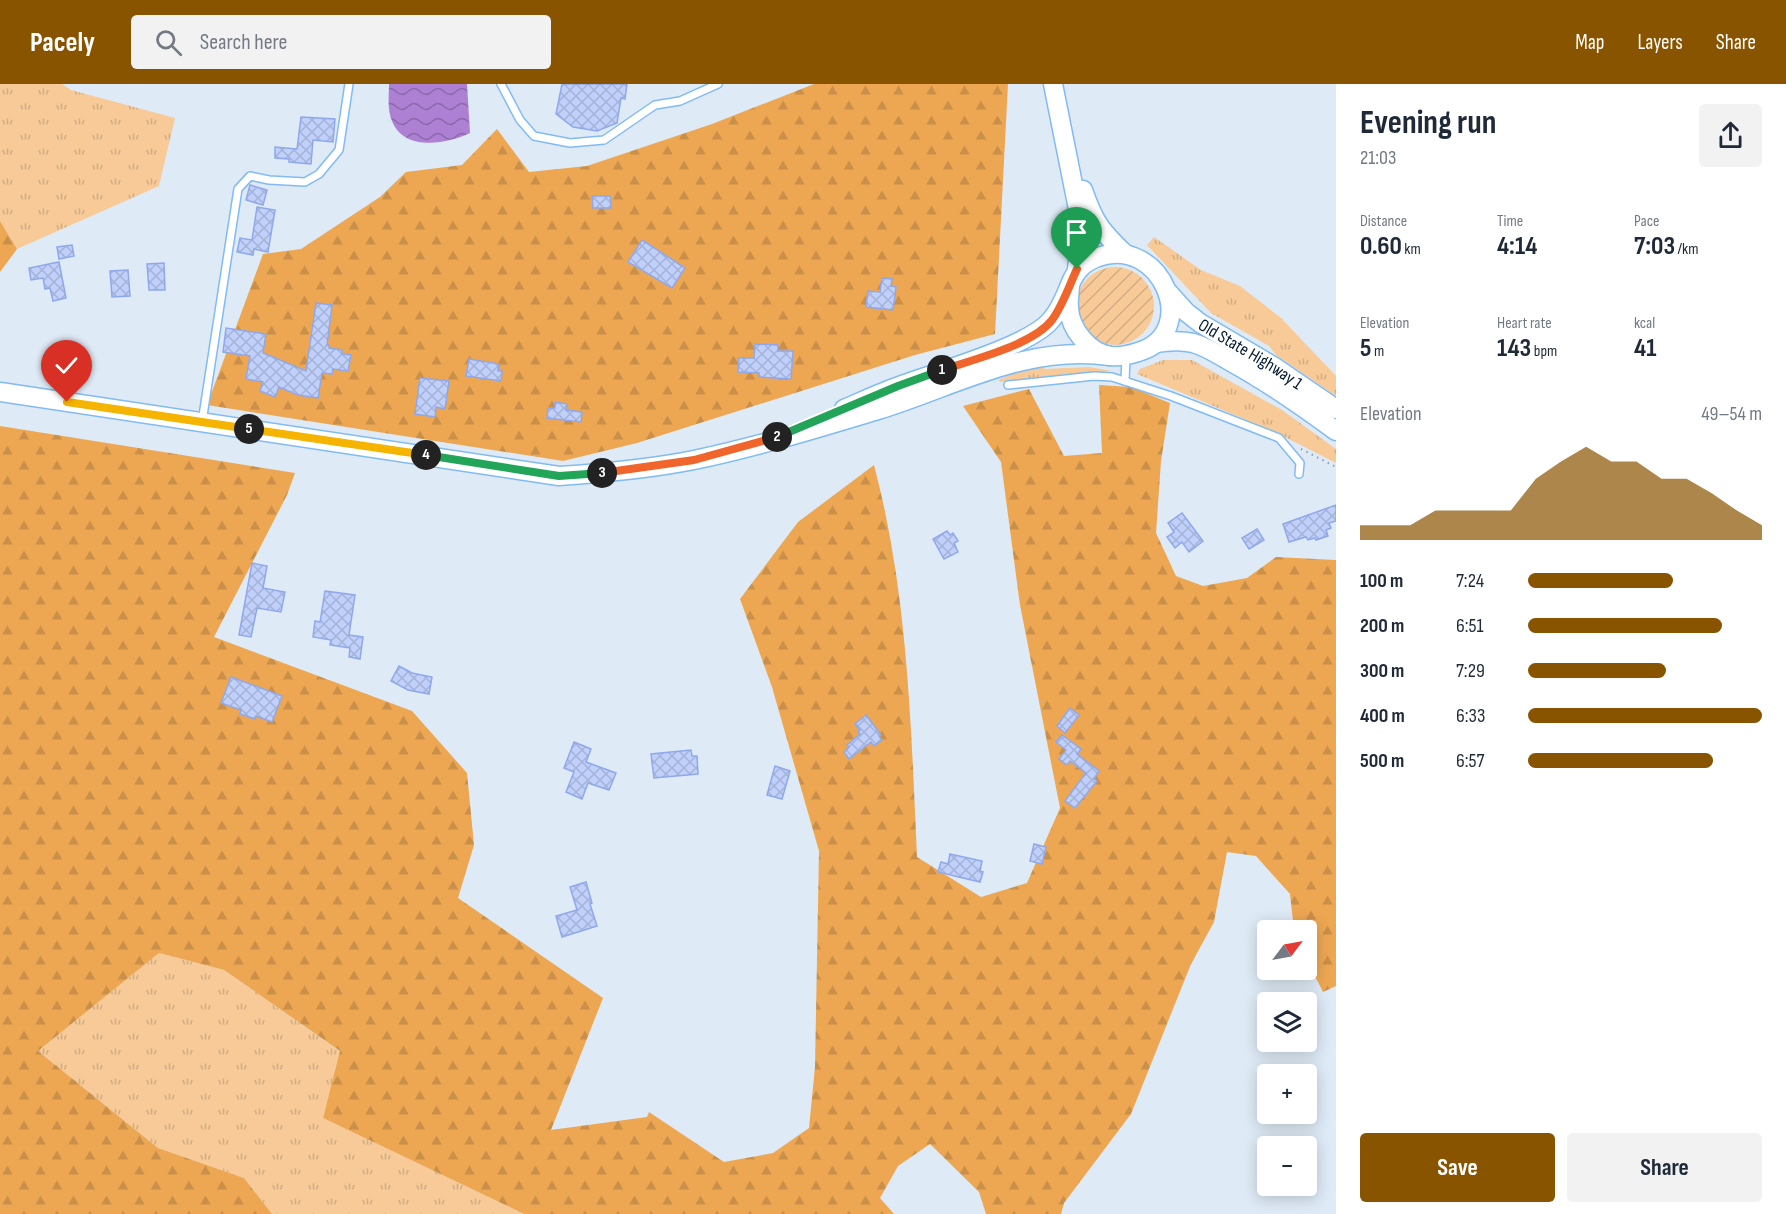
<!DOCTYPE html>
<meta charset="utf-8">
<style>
:root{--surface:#fff;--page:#f2f2f3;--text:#1f2937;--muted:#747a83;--accent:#895400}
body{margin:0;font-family:"Sofia Sans Condensed",sans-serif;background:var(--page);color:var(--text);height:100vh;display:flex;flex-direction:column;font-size:22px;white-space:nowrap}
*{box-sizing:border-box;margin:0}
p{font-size:20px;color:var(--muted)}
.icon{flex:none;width:33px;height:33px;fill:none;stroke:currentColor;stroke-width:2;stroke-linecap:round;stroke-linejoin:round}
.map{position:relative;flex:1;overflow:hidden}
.drawer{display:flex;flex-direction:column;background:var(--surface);width:450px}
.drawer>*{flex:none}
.needle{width:39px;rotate:58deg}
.fabs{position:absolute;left:1257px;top:836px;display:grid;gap:12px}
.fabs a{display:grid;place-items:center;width:60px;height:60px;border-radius:6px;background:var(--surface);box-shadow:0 3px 15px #0003;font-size:30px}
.pin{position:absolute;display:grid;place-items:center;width:51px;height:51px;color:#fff;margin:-62px -26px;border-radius:50% 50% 50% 0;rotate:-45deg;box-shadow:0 0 6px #0007}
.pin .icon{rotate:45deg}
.km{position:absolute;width:30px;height:30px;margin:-15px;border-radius:50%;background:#222;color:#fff;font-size:16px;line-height:30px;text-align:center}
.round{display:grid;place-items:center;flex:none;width:63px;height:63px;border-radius:6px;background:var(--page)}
.head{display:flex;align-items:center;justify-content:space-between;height:102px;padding:0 24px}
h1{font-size:33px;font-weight:700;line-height:45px}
.figures{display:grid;grid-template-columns:repeat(3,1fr);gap:9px;height:102px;padding:6px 24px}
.figures div{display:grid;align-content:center}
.figures b{font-size:26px;font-weight:700}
.figures small{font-size:16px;font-weight:400}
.figures p{font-size:16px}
.chart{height:168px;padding:12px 24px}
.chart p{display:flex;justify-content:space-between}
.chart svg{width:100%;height:108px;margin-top:6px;fill:var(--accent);opacity:.7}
.cta{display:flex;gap:12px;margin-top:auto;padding:12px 24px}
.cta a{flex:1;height:69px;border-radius:6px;background:var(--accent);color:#fff;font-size:24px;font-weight:700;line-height:69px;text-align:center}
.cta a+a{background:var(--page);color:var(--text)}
ul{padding:0 24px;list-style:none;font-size:20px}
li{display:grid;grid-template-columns:96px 72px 1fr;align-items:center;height:45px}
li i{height:15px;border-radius:8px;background:var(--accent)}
header{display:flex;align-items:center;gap:36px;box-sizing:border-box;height:84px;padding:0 30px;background:var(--accent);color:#fff}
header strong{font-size:28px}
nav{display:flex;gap:33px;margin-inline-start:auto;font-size:21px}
.search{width:420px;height:54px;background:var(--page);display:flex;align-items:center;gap:15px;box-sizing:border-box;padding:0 21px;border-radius:6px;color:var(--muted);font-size:22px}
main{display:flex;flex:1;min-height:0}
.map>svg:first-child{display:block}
.grass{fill:url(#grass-tufts)}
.forest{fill:url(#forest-firs)}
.garden{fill:url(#garden-furrows)}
.water{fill:url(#water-waves)}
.building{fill:url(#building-cross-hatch);stroke:#8fa8ec;stroke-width:1.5}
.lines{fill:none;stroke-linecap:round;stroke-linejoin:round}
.lane-casing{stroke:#80bbf5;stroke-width:10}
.secondary-casing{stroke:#80bbf5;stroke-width:21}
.path{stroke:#8f9fae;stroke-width:2;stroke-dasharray:1.5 4.5;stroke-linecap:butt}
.lane{stroke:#fff;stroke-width:7}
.secondary{stroke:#fff;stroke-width:18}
.split-1-casing{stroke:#fff;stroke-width:12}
.split-2-casing{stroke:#fff;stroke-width:12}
.split-3-casing{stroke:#fff;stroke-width:12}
.split-4-casing{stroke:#fff;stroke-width:12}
.split-5-casing{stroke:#fff;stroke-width:12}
.split-6-casing{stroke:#fff;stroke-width:12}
.split-1{stroke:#f0652b;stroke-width:8}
.split-2{stroke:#22a559;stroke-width:8}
.split-3{stroke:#f0652b;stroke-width:8}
.split-4{stroke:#22a559;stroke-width:8}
.split-5{stroke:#f5b400;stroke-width:8}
.split-6{stroke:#f5b400;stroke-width:8}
.labels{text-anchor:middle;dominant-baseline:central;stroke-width:4.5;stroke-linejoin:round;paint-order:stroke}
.street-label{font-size:18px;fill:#041b30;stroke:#fff}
</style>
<header>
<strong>Pacely</strong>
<div class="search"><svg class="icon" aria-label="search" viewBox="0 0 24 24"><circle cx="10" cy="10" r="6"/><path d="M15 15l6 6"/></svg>Search here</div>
<nav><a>Map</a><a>Layers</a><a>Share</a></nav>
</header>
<main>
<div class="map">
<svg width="1336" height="1130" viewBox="0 0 1336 1130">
<defs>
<pattern id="grass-tufts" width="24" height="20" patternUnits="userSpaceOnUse" patternTransform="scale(1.5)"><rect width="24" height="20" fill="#f7ca98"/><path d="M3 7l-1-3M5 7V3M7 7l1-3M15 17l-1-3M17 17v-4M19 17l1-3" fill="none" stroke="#d2ad83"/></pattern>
<pattern id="forest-firs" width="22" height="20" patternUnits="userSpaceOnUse" patternTransform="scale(1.5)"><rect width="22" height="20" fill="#eda753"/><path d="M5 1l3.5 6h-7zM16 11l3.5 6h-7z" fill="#ca8f49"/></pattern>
<pattern id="garden-furrows" width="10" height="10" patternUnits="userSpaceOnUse" patternTransform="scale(1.5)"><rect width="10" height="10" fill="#f7ca98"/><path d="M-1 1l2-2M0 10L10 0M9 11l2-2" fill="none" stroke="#d2ad83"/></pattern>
<pattern id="water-waves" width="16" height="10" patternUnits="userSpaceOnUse" patternTransform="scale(1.5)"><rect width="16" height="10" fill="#ad80d3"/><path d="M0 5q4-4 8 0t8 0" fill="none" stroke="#8b68ac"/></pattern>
<pattern id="building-cross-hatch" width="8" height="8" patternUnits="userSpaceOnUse" patternTransform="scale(1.5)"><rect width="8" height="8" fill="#c0d0fa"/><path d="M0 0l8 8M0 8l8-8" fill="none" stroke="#a3b2d7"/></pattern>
</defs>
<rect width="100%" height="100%" fill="#deeaf6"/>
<g class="grass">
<path d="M0 0H62L71 6 175 34 159 102 17 165 0 137Z"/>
<path d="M1154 153 1201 186 1240 202 1281 234 1336 292V312L1276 271 1269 262 1211 229 1147 161Z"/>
<path d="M1163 276H1192L1282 326 1336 365V379L1275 348 1137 290 1140 285Z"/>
<path d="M1042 281 1045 285 1089 283 1112 287 1000 298 999 296 1021 286Z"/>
<path d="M159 869 224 886 341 968 323 1034 524 1130H272L244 1094 158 1064 38 967Z"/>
</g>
<g class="forest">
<path d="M814 0H1008L995 250 915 271 637 359 563 377 207 321 263 170 301 165 380 113 406 88 462 81 497 45 529 88 587 82 712 40Z"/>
<path d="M0 137 17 165 0 188Z"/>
<path d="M1099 301 1131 303 1170 319 1161 377 1156 449 1176 492 1203 502 1247 494 1276 473 1336 476V902L1323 908 1307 876 1306 846H1294L1290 810 1256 772 1227 768 1214 838 1191 880 1131 1030 1064 1119 1061 1130H986L979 1108 930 1060 898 1082 880 1114 894 1130H524L323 1034 340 967 224 886 159 869 38 967 158 1064 244 1094 272 1130H0V342L295 389 287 411 214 553 412 627 467 689 474 761 458 814 603 914 551 1046 647 1033 649 1028 724 1078 773 1069 809 1044 815 983 819 767 772 603 740 515 798 438 874 381C908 509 911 642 917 773L981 813 1027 799 1060 724 1020 521 1001 378 963 322 1029 305 1064 372 1102 369Z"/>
</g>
<circle class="garden" cx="1115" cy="222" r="39"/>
<path class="water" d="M389 0H467L470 49C447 60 404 68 392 37 387 25 389 12 389 0Z"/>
<g class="building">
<path d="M562 0H627L625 15 621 14 617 39 597 47 573 43 556 30Z"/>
<path d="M301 33 335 35 333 58 313 56 311 80 289 78V75L275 74V63L297 65Z"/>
<path d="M250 101 267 106 263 121 246 116Z"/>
<path d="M592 112H610L611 124H593Z"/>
<path d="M257 123 275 126 268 168 254 165 253 171 237 168 240 154 252 156Z"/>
<path d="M642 156 685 184 672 204 628 178Z"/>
<path d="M72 161 74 172 59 175 57 163Z"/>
<path d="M59 178 66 214 53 217 50 204 45 205 43 194 31 196 29 184Z"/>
<path d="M164 179 165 206H149L147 180Z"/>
<path d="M128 186 130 212 112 213 110 187Z"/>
<path d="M882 194 892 195 891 202 896 203 893 226 866 223 868 207 880 208Z"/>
<path d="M316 219 332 221 327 261H329V264L342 266V270L351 271 348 287 333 285 332 290 322 289 318 314 298 311 279 303 275 313 260 307 263 298 246 295 250 272 223 268 226 244 266 250 263 269 306 287Z"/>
<path d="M755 260 778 261V267H793L791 295 759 293V289L738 288 739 274H754Z"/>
<path d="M469 275 499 280 498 287H502L501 297 466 292Z"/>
<path d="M420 294 449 297 445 325 436 323 435 333 415 330Z"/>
<path d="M555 318 567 320 566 326 582 328 581 338 547 334 548 324H555Z"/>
<path d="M1336 421V437L1329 439 1331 444 1326 446 1328 452 1316 456 1315 454 1308 456 1306 453 1289 458 1283 440Z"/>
<path d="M1182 429 1203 457 1189 468 1182 458 1175 464 1167 453 1174 448 1168 439Z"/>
<path d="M1257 445 1264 456 1249 465 1242 454Z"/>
<path d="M947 447 950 451 953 449 958 457 954 459 958 468 944 475 933 455Z"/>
<path d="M252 479 267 482 263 504 285 508 281 528 257 524 251 553 239 551Z"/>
<path d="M325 507 355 511 349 551 363 553 360 575 349 573 350 564 330 561 331 556 313 553 315 537 320 538Z"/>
<path d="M399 582 412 589 432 593 429 610 408 606 391 597Z"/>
<path d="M231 593 282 612 272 638 256 632 255 635 240 630 241 626 221 619Z"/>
<path d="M1070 624 1079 631 1065 649 1057 642Z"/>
<path d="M866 631 881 651 879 652 882 656 874 662 871 658 849 675 844 668 849 663 847 661 860 650 858 647 860 646 855 640Z"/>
<path d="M1062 651 1081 665 1077 670 1099 687 1094 695 1097 697 1075 724 1065 717 1086 689 1070 677 1067 681 1059 675 1066 666 1056 658Z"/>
<path d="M574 658 591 665 586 678 616 689 609 706 588 699 582 715 566 708 574 688 564 684Z"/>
<path d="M691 666 692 672H697L698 690 654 694 651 670Z"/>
<path d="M775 682 790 687 782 715 767 711Z"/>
<path d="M1034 760 1046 763 1042 780 1030 777Z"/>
<path d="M950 770 982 777 980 787 983 788 980 798 938 788 941 778 948 780Z"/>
<path d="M586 798 592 819 590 820 597 842 562 853 556 832 577 826 570 803Z"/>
</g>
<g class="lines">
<g class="lane-casing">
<g id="lane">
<path d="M501 0 520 36 534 52 570 59 604 56 655 21 680 17 718 0"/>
<path d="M1125 297 1126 274"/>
<path d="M1008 301 1094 292 1112 293 1171 312 1279 354 1300 379 1299 390"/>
<path d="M202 338 238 105 250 92 269 96 305 98 319 90 339 66 349 0"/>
</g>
</g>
<g class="secondary-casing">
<g id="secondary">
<path d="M1053 0 1080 135 1081 153 1077 185"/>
<path d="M1083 106C1094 138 1100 146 1124 169"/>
<path id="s1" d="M1168 208 1186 228 1200 239 1273 282 1336 325"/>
<path d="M1156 259C1168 257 1181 256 1193 259 1207 263 1219 271 1231 278 1268 298 1302 322 1336 347"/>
<path d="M0 308 559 392C604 389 649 385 694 376 756 363 818 344 878 326 956 302 1026 260 1110 272"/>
<path d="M844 325C863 317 882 308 902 301 937 288 1030 262 1051 236 1061 225 1066 210 1072 196 1078 184 1085 178 1098 173 1162 151 1202 249 1138 268 1129 271 1120 273 1111 272 1089 269 1070 245 1069 224 1068 216 1070 208 1070 201"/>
</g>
</g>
<path class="path" d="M1301 365 1336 383"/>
<use href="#lane" class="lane"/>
<use href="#secondary" class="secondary"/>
</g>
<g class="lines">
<g class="split-1-casing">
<path id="split-1" d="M942 286C972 276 1033 261 1052 236 1063 221 1069 202 1077 185"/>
</g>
<g class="split-2-casing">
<path id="split-2" d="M777 353 898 302 942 286"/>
</g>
<g class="split-3-casing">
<path id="split-3" d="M602 389 694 376 777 353"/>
</g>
<g class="split-4-casing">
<path id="split-4" d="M426 371 559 392 602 389"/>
</g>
<g class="split-5-casing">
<path id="split-5" d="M249 345 426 371"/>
</g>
<g class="split-6-casing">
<path id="split-6" d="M67 318 249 345"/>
</g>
<use href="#split-1" class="split-1"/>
<use href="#split-2" class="split-2"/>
<use href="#split-3" class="split-3"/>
<use href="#split-4" class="split-4"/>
<use href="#split-5" class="split-5"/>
<use href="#split-6" class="split-6"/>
</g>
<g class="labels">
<g class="street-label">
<text stroke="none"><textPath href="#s1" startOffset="104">Old State Highway 1</textPath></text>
</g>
</g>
</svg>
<div class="fabs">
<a><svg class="needle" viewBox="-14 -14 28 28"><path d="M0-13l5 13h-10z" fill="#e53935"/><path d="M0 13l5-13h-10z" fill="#747a83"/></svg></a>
<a><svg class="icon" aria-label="layers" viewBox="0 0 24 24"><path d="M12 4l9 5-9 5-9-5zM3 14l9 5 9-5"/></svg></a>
<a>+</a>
<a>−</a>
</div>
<div class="pin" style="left:1077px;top:185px;background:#1e9e55"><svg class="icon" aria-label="arrive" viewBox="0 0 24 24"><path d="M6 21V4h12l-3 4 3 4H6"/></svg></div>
<div class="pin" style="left:67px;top:318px;background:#d93025"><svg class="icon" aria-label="check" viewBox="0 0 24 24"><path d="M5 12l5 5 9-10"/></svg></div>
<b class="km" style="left:942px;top:286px">1</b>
<b class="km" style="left:777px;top:353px">2</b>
<b class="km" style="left:602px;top:389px">3</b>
<b class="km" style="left:426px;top:371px">4</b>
<b class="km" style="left:249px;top:345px">5</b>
</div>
<section class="drawer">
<div class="head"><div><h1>Evening run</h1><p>21:03</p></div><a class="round"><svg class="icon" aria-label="share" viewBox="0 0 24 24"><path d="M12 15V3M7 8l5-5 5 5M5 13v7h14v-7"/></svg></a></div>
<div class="figures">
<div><p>Distance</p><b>0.60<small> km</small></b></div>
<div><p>Time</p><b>4:14</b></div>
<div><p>Pace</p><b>7:03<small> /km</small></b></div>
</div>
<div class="figures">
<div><p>Elevation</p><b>5<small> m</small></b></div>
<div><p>Heart rate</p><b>143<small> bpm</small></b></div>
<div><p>kcal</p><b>41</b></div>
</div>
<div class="chart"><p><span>Elevation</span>49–54 m</p>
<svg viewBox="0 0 160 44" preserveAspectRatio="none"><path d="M0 44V38L10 38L20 38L30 32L40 32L50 32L60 32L70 19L80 12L90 6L100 12L110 12L120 19L130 19L140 25L150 32L160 38V44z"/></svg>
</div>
<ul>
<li><b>100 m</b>7:24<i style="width:62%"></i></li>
<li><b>200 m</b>6:51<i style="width:83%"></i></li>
<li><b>300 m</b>7:29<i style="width:59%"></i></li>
<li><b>400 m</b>6:33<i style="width:100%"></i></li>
<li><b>500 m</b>6:57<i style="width:79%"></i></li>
</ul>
<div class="cta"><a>Save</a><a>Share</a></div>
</section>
</main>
